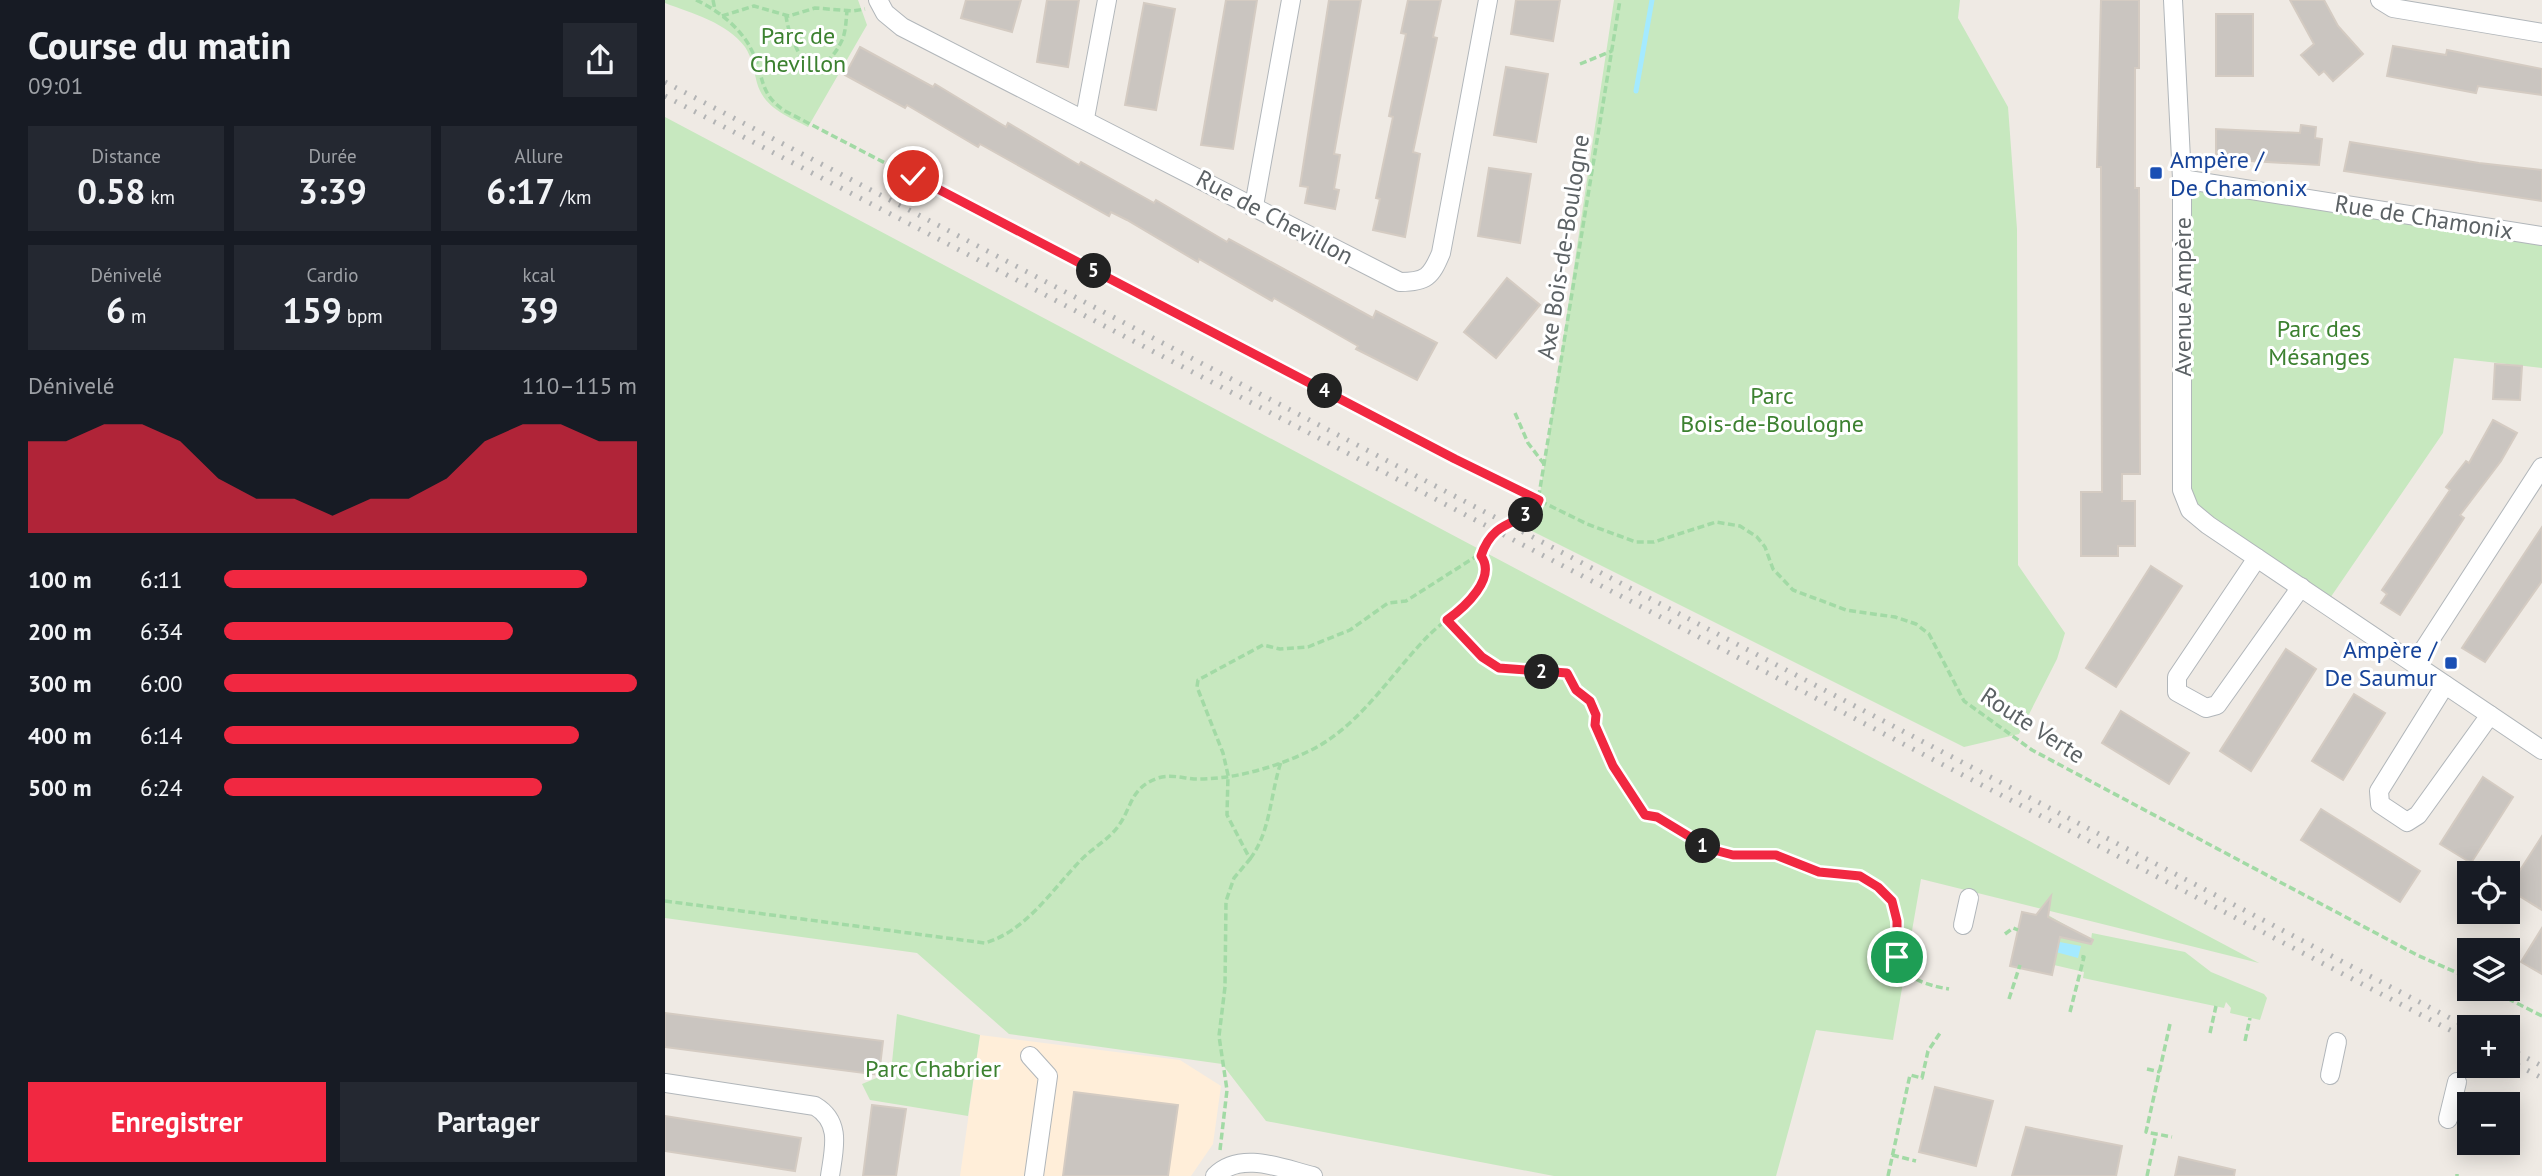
<!DOCTYPE html>
<html lang="fr">
<meta charset="utf-8">
<style>
:root{--surface:#171b24;--page:#242831;--text:#f1f3f6;--muted:#9ea1a6;--accent:#f12841}
body{margin:0;font-family:"PT Sans",sans-serif;background:var(--page);color:var(--text);height:100vh;display:flex;flex-direction:column;font-size:26px;white-space:nowrap}
*{box-sizing:border-box;margin:0}
p{font-size:23px;color:var(--muted)}
.icon{flex:none;width:38px;height:38px;fill:none;stroke:currentColor;stroke-width:2;stroke-linecap:round;stroke-linejoin:round}
.map{position:relative;flex:1;overflow:hidden}
.sheet{display:flex;flex-direction:column;background:var(--surface);width:665px}
.sheet>*{flex:none}
.tools{position:absolute;left:1792px;top:861px;display:grid;gap:14px}
.tools a{display:grid;place-items:center;width:63px;height:63px;border-radius:0px;background:var(--surface);box-shadow:0 4px 18px #0003;font-size:35px}
.pin{position:absolute;display:grid;place-items:center;width:60px;height:60px;color:#fff;margin:-30px;border:4px solid #fff;border-radius:50%;box-shadow:0 2px 7px #0007}
.km{position:absolute;width:35px;height:35px;margin:-18px;border-radius:50%;background:#222;color:#fff;font-size:19px;line-height:35px;text-align:center}
.round{display:grid;place-items:center;flex:none;width:74px;height:74px;border-radius:0px;background:var(--page)}
.overview{display:flex;align-items:center;justify-content:space-between;height:119px;padding:0 28px}
h1{font-size:38px;font-weight:700;line-height:52px}
.stats{display:grid;grid-template-columns:repeat(3,1fr);gap:10px;height:119px;padding:7px 28px}
.stats div{display:grid;align-content:center;border-radius:0px;background:var(--page);text-align:center}
.stats b{font-size:35px;font-weight:700}
.stats small{font-size:19px;font-weight:400}
.stats p{font-size:19px}
.chart{height:196px;padding:14px 28px}
.chart p{display:flex;justify-content:space-between}
.chart svg{width:100%;height:126px;margin-top:7px;fill:var(--accent);opacity:.7}
.action{display:flex;gap:14px;margin-top:auto;padding:14px 28px}
.action a{flex:1;height:80px;border-radius:0px;background:var(--accent);color:#fff;font-size:28px;font-weight:700;line-height:80px;text-align:center}
.action a+a{background:var(--page);color:var(--text)}
ul{padding:0 28px;list-style:none;font-size:23px}
li{display:grid;grid-template-columns:112px 84px 1fr;align-items:center;height:52px}
li i{height:18px;border-radius:9px;background:var(--accent)}
main{display:flex;flex:1;min-height:0}
.map>svg:first-child{display:block}
.commercial{fill:#ffeed9}
.green{fill:#c7e8bf}
.water{fill:#a4eaff}
.lines{fill:none;stroke-linecap:round;stroke-linejoin:round}
.stream{stroke:#a4eaff;stroke-width:5}
.building{fill:#cac5c0;stroke:#d4cbc2;stroke-width:2}
.minor-casing{stroke:#b1b6ba;stroke-width:20}
.path{stroke:#a2daa5;stroke-width:3.5;stroke-dasharray:7 3.5;stroke-linecap:butt}
.minor{stroke:#fff;stroke-width:18}
.rail{stroke:#b3b4b5;stroke-width:5;stroke-dasharray:2 9;stroke-linecap:butt}
.route-casing{stroke:#fff;stroke-width:14}
.route{stroke:#f12841;stroke-width:9}
.transit-dot{fill:#1a4fb4;stroke:#fff;stroke-width:2.5}
.labels{text-anchor:middle;dominant-baseline:central;stroke-width:6;stroke-linejoin:round;paint-order:stroke}
.park-label{font-size:24px;fill:#3c8130;stroke:#fff}
.transit-label{font-size:24px;fill:#164399;stroke:#fff;text-anchor:start}
.street-label{font-size:24px;fill:#5c6265;stroke:#fff}
</style>
<main>
<section class="sheet">
<div class="overview"><div><h1>Course du matin</h1><p>09:01</p></div><a class="round"><svg class="icon" aria-label="share" viewBox="0 0 24 24"><path d="M12 15V3M7 8l5-5 5 5M5 13v7h14v-7"/></svg></a></div>
<div class="stats">
<div><p>Distance</p><b>0.58<small> km</small></b></div>
<div><p>Durée</p><b>3:39</b></div>
<div><p>Allure</p><b>6:17<small> /km</small></b></div>
</div>
<div class="stats">
<div><p>Dénivelé</p><b>6<small> m</small></b></div>
<div><p>Cardio</p><b>159<small> bpm</small></b></div>
<div><p>kcal</p><b>39</b></div>
</div>
<div class="chart"><p><span>Dénivelé</span>110–115 m</p>
<svg viewBox="0 0 160 44" preserveAspectRatio="none"><path d="M0 44V12L10 12L20 6L30 6L40 12L50 25L60 32L70 32L80 38L90 32L100 32L110 25L120 12L130 6L140 6L150 12L160 12V44z"/></svg>
</div>
<ul>
<li><b>100 m</b>6:11<i style="width:88%"></i></li>
<li><b>200 m</b>6:34<i style="width:70%"></i></li>
<li><b>300 m</b>6:00<i style="width:100%"></i></li>
<li><b>400 m</b>6:14<i style="width:86%"></i></li>
<li><b>500 m</b>6:24<i style="width:77%"></i></li>
</ul>
<div class="action"><a>Enregistrer</a><a>Partager</a></div>
</section>
<div class="map">
<svg width="1877" height="1176" viewBox="0 0 1877 1176">
<rect width="100%" height="100%" fill="#efeae4"/>
<path class="commercial" d="M315 1035 515 1060 556 1086 548 1144 526 1176H295Z"/>
<g class="green">
<path d="M0 0H193L202 25 143 127C122 116 99 108 92 83 89 71 87 57 80 47 63 23 26 13 0 3Z"/>
<path d="M949 0H1295L1293 18 1343 107 1352 229 1353 565 1400 633 1392 659 1354 734 1299 747 861 528 868 504 874 500Z"/>
<path d="M0 117 1594 963 1256 879 1228 1040 1151 1030 1111 1176H889L601 1121 557 1064 344 1034 252 953 0 918Z"/>
<path d="M1517 179 1877 236V368L1789 358 1778 433 1661 604 1525 510Z"/>
<path d="M1371 915H1383L1426 940 1427 933 1520 952 1546 972 1599 994 1602 998 1595 1020 1565 1013 1566 1008 1561 1002 1559 1008 1418 978 1419 972 1389 965 1387 975 1358 969 1353 964 1351 967 1345 966Z"/>
<path d="M232 1014 315 1035 303 1116 205 1100 197 1084 226 1072Z"/>
</g>
<path class="water" d="M1389 941 1416 946 1413 958 1387 951Z"/>
<g class="lines">
<path class="stream" d="M971 91 987 0"/>
</g>
<g class="building">
<path d="M301 0H356L347 32 296 18Z"/>
<path d="M382 0H414L403 67 372 62Z"/>
<path d="M561 0H592L568 149 536 145Z"/>
<path d="M664 0H696L669 154 675 155 669 189 674 190 670 209 640 203 643 187 635 186Z"/>
<path d="M743 0H776L768 37 772 38 748 152 755 154 740 237 708 230 715 199 711 198 728 117 724 116 741 34 736 33Z"/>
<path d="M851 0H895L888 41 846 34Z"/>
<path d="M1436 0H1474V68H1470V188H1474L1475 474H1457V501H1470V546H1453V556H1416V492H1437L1436 167H1432Z"/>
<path d="M1625 0H1659L1673 26 1698 54 1668 81 1659 71 1654 75 1636 55 1649 44Z"/>
<path d="M479 3 510 9 491 110 460 105Z"/>
<rect x="1551" y="14" width="37" height="62"/>
<path d="M1728 46 1781 55 1782 50 1877 69V95L1813 86 1811 93 1722 76Z"/>
<path d="M195 47 268 87 270 84 341 127 343 123 414 165 416 162 489 203 491 200 562 242 564 239 708 318 711 311 772 343 752 380 691 349 693 346 609 298 607 301 534 259 533 262 462 220 446 212 444 216 315 144 313 147 242 105 240 108 180 75Z"/>
<path d="M841 67 883 74 871 142 829 135Z"/>
<path d="M1636 125 1651 127 1650 138 1657 139 1654 165 1551 159V129L1635 133Z"/>
<path d="M1685 142 1814 163 1877 170V201L1679 171Z"/>
<path d="M824 168 866 174 855 243 813 236Z"/>
<path d="M842 278 875 305 831 358 799 332Z"/>
<path d="M1830 364 1857 366 1855 400 1828 399Z"/>
<path d="M1828 420 1852 433 1836 461 1795 515 1799 518 1735 615 1716 603 1722 594 1717 590 1785 490 1781 487 1801 461 1804 463Z"/>
<path d="M1877 527V581L1820 662 1797 648Z"/>
<path d="M1486 566 1517 586 1451 687 1421 668Z"/>
<path d="M1621 649 1651 669 1586 771 1555 751Z"/>
<path d="M1689 694 1720 713 1678 780 1647 761Z"/>
<path d="M1456 711 1524 753 1504 784 1437 743Z"/>
<path d="M1818 777 1848 797 1806 863 1775 844Z"/>
<path d="M1656 809 1755 871 1735 902 1636 840Z"/>
<path d="M1877 836V910L1843 889Z"/>
<path d="M1386 896 1383 917 1428 940 1426 944 1395 937 1387 975 1345 966 1357 912 1371 915Z"/>
<path d="M1877 928V974L1856 962Z"/>
<path d="M0 1013 218 1041 214 1075 0 1047Z"/>
<path d="M1270 1087 1328 1101 1311 1166 1254 1152Z"/>
<path d="M409 1092 513 1105 503 1176H398Z"/>
<path d="M207 1105 241 1109 231 1176H198Z"/>
<path d="M0 1116 136 1138 130 1171 0 1151Z"/>
<path d="M1361 1127 1457 1146 1451 1176H1347Z"/>
<path d="M1514 1157 1570 1170 1569 1176H1510Z"/>
</g>
<g class="lines">
<g class="minor-casing">
<g id="minor">
<path d="M213 0 220 13 237 27 735 282C761 282 766 277 776 253L823 0"/>
<path d="M1508 0 1517 179V490L1525 510 1543 525 1877 750"/>
<path d="M1715 0 1728 8 1877 33"/>
<path d="M420 118 442 0"/>
<path d="M1517 179 1877 236"/>
<path d="M589 206 626 0"/>
<path d="M1592 558 1512 677V692L1541 708 1552 705 1636 587"/>
<path d="M1750 663 1877 467"/>
<path d="M1780 685 1714 791 1715 804 1742 822 1753 815 1825 715"/>
<path d="M1298 925 1304 898"/>
<path d="M365 1056 383 1076 369 1176"/>
<path d="M1665 1075 1672 1042"/>
<path d="M0 1083 150 1106C177 1122 169 1149 165 1176"/>
<path d="M1783 1119 1792 1082"/>
<path d="M550 1176C576 1150 618 1169 648 1176"/>
</g>
</g>
<g class="path">
<path d="M31 0C53 10 77 29 87 51 100 77 93 93 120 111L790 459 922 524 971 542H989L1051 522 1075 526 1092 537 1100 547 1108 569 1128 590 1181 610 1230 617 1251 624 1264 634 1299 701 1367 750 1752 955 1804 978"/>
<path d="M48 0 50 10"/>
<path d="M121 15C122 26 126 37 131 47 145 80 167 64 178 38 181 29 181 20 182 11"/>
<path d="M57 16 89 6 124 16 150 8 188 11 200 9"/>
<path d="M915 64 947 51"/>
<path d="M850 413 863 443 879 464"/>
<path d="M782 620 817 657 834 668 902 673 911 690 929 708C931 715 929 718 930 724 932 746 966 798 980 815 997 821 1016 829 1032 840 1036 844 1039 847 1045 849 1066 857 1086 853 1108 855 1122 855 1138 867 1153 871 1165 875 1178 871 1190 874 1197 875 1206 883 1213 886 1262 913 1189 974 1284 989"/>
<path d="M585 859C606 831 605 795 616 762"/>
<path d="M0 901 320 943C361 931 387 890 415 861 427 848 444 840 454 825 467 807 465 788 493 778 505 774 517 778 529 779 566 780 609 768 642 752 693 729 725 675 763 636 782 617 811 602 821 575 824 567 821 562 816 556 828 521 846 527 872 507L955 0"/>
<path d="M1340 934 1348 928 1353 930"/>
<path d="M1824 989 1877 1016"/>
<path d="M1344 999 1355 965"/>
<path d="M1405 1012 1419 957 1414 956"/>
<path d="M1505 1024 1481 1132 1507 1137"/>
<path d="M1545 1033 1551 1006"/>
<path d="M1580 1041 1585 1018"/>
<path d="M1482 1069 1495 1072"/>
<path d="M555 1150 562 1090 554 1036 560 987 561 901 569 878 585 859 562 815 563 775 558 753 532 687 533 680 598 645 615 649 643 647 685 630 723 603 741 601 818 552"/>
<path d="M1227 1155 1251 1161"/>
<path d="M1223 1176 1245 1075 1257 1078 1263 1051 1275 1033"/>
<path d="M1482 1176 1491 1134"/>
<path d="M1792 1176V1174"/>
</g>
<use href="#minor" class="minor"/>
<g class="rail">
<path d="M0 82 1804 1028"/>
<path d="M0 96 1804 1040"/>
<path d="M1843 1048 1877 1066"/>
<path d="M1843 1060 1877 1078"/>
</g>
</g>
<g class="lines">
<g class="route-casing">
<path id="route" d="M248 176 790 459 874 500C864 528 830 513 816 556 832 578 800 607 782 620L817 657 834 668 902 673 911 690 925 701 931 715 930 725 948 766 980 815 992 817 1045 849 1068 855H1111L1154 872 1195 876 1213 887 1227 901 1232 921V957"/>
</g>
<use href="#route" class="route"/>
</g>
<g class="transit-dot">
<rect x="1484" y="166" width="14" height="14" rx="3.5"/>
<rect x="1779" y="656" width="14" height="14" rx="3.5"/>
</g>
<g class="labels">
<g class="park-label">
<text x="133" y="35">Parc de<tspan x="133" dy="28">Chevillon</tspan></text>
<text x="1654" y="328">Parc des<tspan x="1654" dy="28">Mésanges</tspan></text>
<text x="1107" y="395">Parc<tspan x="1107" dy="28">Bois-de-Boulogne</tspan></text>
<text x="268" y="1068">Parc Chabrier</text>
</g>
<g class="transit-label">
<text x="1505" y="159">Ampère /<tspan x="1505" dy="28">De Chamonix</tspan></text>
<text x="1772" y="649" text-anchor="end">Ampère /<tspan x="1772" dy="28">De Saumur</tspan></text>
</g>
<g class="street-label">
<text transform="translate(610 217) rotate(28)">Rue de Chevillon</text>
<text transform="translate(1759 217) rotate(9)">Rue de Chamonix</text>
<text transform="translate(898 247) rotate(-81)">Axe Bois-de-Boulogne</text>
<text transform="translate(1517 297) rotate(-90)">Avenue Ampère</text>
<text transform="translate(1368 725) rotate(33)">Route Verte</text>
</g>
</g>
</svg>
<div class="tools">
<a><svg class="icon" aria-label="locate" viewBox="0 0 24 24"><circle cx="12" cy="12" r="6"/><path d="M12 2v4M12 18v4M2 12h4M18 12h4"/></svg></a>
<a><svg class="icon" aria-label="layers" viewBox="0 0 24 24"><path d="M12 4l9 5-9 5-9-5zM3 14l9 5 9-5"/></svg></a>
<a>+</a>
<a>−</a>
</div>
<div class="pin" style="left:1232px;top:957px;background:#1e9e55"><svg class="icon" aria-label="arrive" viewBox="0 0 24 24"><path d="M6 21V4h12l-3 4 3 4H6"/></svg></div>
<div class="pin" style="left:248px;top:176px;background:#d93025"><svg class="icon" aria-label="check" viewBox="0 0 24 24"><path d="M5 12l5 5 9-10"/></svg></div>
<b class="km" style="left:1038px;top:846px">1</b>
<b class="km" style="left:877px;top:672px">2</b>
<b class="km" style="left:861px;top:515px">3</b>
<b class="km" style="left:660px;top:391px">4</b>
<b class="km" style="left:429px;top:271px">5</b>
</div>
</main>
